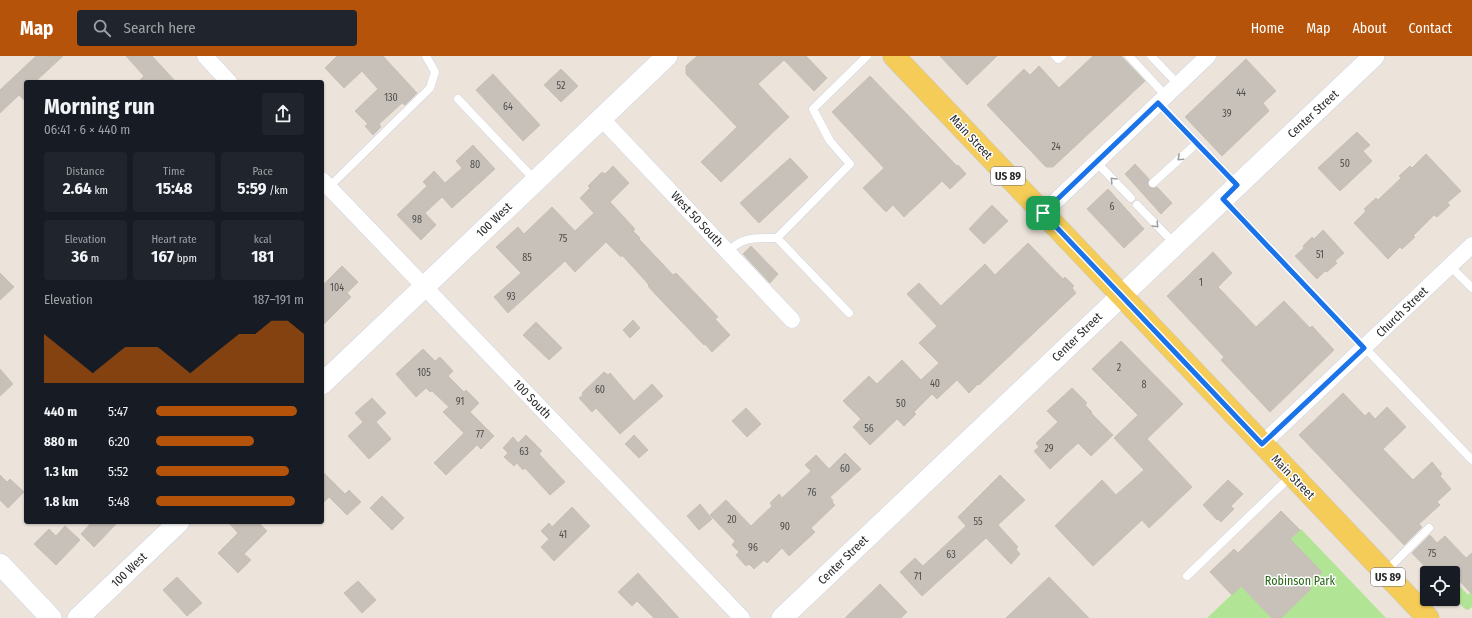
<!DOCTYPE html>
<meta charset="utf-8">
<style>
:root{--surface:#171b24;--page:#20242c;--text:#f1f3f6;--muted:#9ea1a6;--accent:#b45309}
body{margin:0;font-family:"Fira Sans Condensed",sans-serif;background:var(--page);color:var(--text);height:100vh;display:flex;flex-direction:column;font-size:15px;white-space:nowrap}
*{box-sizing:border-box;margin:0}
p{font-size:13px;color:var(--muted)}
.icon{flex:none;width:22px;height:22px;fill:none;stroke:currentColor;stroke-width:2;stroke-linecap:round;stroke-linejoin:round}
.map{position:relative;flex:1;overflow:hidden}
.sheet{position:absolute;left:24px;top:24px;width:300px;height:444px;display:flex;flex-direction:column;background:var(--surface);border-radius:4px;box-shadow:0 1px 3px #0004}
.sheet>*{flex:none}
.controls{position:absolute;left:1420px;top:510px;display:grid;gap:8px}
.controls a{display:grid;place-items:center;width:40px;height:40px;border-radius:4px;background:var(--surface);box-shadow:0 1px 3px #0004;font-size:20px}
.pin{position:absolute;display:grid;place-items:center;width:34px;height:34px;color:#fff;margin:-17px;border-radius:8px;box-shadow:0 2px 6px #0006}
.round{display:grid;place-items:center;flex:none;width:42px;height:42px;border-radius:4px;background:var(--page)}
.overview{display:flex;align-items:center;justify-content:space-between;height:68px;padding:0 20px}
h1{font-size:22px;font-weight:700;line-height:30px}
.stats{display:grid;grid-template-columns:repeat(3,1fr);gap:6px;height:68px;padding:4px 20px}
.stats div{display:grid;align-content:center;border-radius:4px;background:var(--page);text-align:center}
.stats b{font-size:17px;font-weight:700}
.stats small{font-size:11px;font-weight:400}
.stats p{font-size:11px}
.chart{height:112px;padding:8px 20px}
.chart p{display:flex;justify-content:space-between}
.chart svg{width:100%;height:72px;margin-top:4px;fill:var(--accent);opacity:.7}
ul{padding:0 20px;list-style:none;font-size:13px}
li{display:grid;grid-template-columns:64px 48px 1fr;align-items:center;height:30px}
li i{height:10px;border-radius:5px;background:var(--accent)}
header{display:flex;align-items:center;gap:24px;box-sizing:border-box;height:56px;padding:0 20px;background:var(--accent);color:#fff}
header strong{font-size:19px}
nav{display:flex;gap:22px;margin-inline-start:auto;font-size:14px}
.search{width:280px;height:36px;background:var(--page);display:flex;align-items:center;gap:10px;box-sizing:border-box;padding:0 14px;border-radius:4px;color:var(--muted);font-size:15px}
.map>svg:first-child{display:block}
.green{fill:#b1e494}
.building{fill:#c7c1ba;stroke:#c7c0b4}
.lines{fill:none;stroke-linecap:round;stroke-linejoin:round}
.service-casing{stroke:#cfd3e3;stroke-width:9}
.minor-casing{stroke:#cfd3e3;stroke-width:17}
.tertiary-casing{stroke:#cfd3e3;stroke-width:22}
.primary-casing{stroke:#c7c7c7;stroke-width:23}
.service{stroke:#fff;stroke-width:8}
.minor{stroke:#fff;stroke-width:16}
.tertiary{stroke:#fff;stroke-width:21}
.primary{stroke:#f4cc57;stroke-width:22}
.oneway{stroke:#9f9f9f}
.route-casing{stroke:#fff;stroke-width:8}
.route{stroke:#1a73e8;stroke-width:5}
.labels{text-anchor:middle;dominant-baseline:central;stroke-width:3;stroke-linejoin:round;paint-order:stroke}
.number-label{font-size:10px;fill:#504f4d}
.shield{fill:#fff;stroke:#696969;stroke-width:1}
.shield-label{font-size:11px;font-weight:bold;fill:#292929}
.street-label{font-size:12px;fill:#292929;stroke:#fff}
.park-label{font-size:12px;fill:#2a6717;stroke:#fff}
</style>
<header>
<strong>Map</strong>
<div class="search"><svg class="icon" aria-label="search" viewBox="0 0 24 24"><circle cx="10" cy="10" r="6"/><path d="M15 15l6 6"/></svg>Search here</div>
<nav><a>Home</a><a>Map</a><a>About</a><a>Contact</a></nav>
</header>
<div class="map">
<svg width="1472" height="562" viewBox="0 0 1472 562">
<rect width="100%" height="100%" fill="#ece4da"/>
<g class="green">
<path d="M1301 473 1386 562H1207Z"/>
<path d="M1456 526 1468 539 1472 535V551L1468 554 1465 553 1453 541V529Z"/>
</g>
<g class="building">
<path d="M36 0H63L35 26H26V46L19 39 0 57V34Z"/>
<path d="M126 0H152L176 26H138L144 20Z"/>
<path d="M337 0H383L417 37 405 49 402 47 379 68 381 71 373 79 365 70 368 68 355 55 378 33 362 15 344 32 325 12Z"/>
<path d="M697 0H806L827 22 814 35 784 4 758 28 789 61 721 126 701 106 737 71 686 18V10Z"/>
<path d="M940 0H997L967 29Z"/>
<path d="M1093 0H1121L1145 25 1053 111H1046L987 49 1024 13 1030 19 1039 10 1059 32Z"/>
<path d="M1246 3 1276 35 1263 47 1269 55 1222 100 1185 61Z"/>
<path d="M561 13 578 30 561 46 544 29Z"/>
<path d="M493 18 540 69 523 85 476 34Z"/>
<path d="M870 20 957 110 958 109 966 118 950 133 942 125 904 161 893 149 886 156 863 132 884 112 832 56Z"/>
<path d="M1357 76 1370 89 1363 95 1372 105 1340 135 1318 112Z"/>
<path d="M473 89 495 113 452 152 442 141 425 157 436 169 421 184 397 159 427 130 423 126 434 115 445 127 462 112 456 105Z"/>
<path d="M1426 98 1461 135 1447 147 1450 149 1437 161 1434 159 1413 180 1415 181 1402 193 1400 191 1388 203 1354 167 1366 155 1364 153 1376 142 1378 144 1401 122 1399 120 1410 110 1412 112Z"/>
<path d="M790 102 808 121 759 167 740 147Z"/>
<path d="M1135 108 1149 123 1148 128 1149 131 1154 132 1157 131 1172 147 1161 158 1125 118Z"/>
<path d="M613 110 629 127 610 146 635 173 633 175 640 182 639 183 657 202 673 219 676 217 718 261 715 263 730 279 712 296 705 288 704 289 656 239 648 230 649 229 642 221 622 199 621 201 606 186 575 216 565 205 508 257 494 241 521 217 496 191 518 171 524 178 552 151 575 175 594 157 580 142 590 132 588 130 602 116 605 118Z"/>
<path d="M1108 133 1144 173 1124 192 1087 153Z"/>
<path d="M992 149 1008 165 984 188 969 173Z"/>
<path d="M1323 174 1344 197 1335 205 1337 207 1327 216 1325 215 1317 223 1295 200 1304 192 1303 190 1312 181 1314 183Z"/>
<path d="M1028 187 1063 223 1065 221 1074 230 1072 232 1076 237 979 329 978 328 969 337 957 324 937 343 932 338 914 356 916 358 904 370 897 363 870 389 853 371 861 363 843 345 869 320 877 328 902 304 921 324 939 307 919 287 937 270 907 238 919 227 941 250 985 208 995 219Z"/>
<path d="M751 190 778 218 770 227 743 198Z"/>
<path d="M1213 196 1232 217 1218 231 1256 271 1284 245 1310 272 1312 270 1334 294 1270 356 1221 304 1224 301 1167 240Z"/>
<path d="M342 210 358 226 347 237 351 241 322 270V230Z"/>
<path d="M0 217 14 231 0 244Z"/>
<path d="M633 264 640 272 630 282 623 274Z"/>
<path d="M536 266 562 292 549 304 523 279Z"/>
<path d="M1121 285 1183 348 1147 383 1192 431 1149 472 1142 464 1093 510 1055 470 1102 424 1116 439 1144 414 1114 382 1138 359 1092 313Z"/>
<path d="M423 293 435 305 440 301 453 315 448 320 464 336 466 334 479 347 470 356 494 380 481 393 477 389 446 419 434 407 464 377 443 356 449 351 432 335 430 336 426 332 416 341 396 318Z"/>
<path d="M0 313 13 328 0 340Z"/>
<path d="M604 316 608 319 610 317 634 345 652 328 663 340 620 378 596 352 592 356 579 342 583 339 582 337Z"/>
<path d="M1072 332 1087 347 1085 349 1092 356 1091 357 1113 379 1091 400 1078 387 1050 413 1034 395 1039 391 1036 387 1058 366 1047 355Z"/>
<path d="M1343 337 1365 360 1369 356 1375 363 1387 351 1406 371 1383 393 1413 424 1432 406 1442 418 1440 420 1451 433 1437 446 1440 449 1419 468 1422 471 1404 489 1299 379Z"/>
<path d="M372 342 386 357 376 366 391 383 369 403 348 380 363 366 355 357Z"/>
<path d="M746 352 761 368 747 381 732 365Z"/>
<path d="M526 379 542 395 539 398 565 426 550 439 525 412 523 414 517 407 514 410 504 401 508 397 503 392 513 381 518 387Z"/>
<path d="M634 379 648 394 639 402 625 388Z"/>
<path d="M845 397 861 413 830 441 833 445 832 446 835 449 811 472 815 476 789 500 782 492 767 507 764 504 754 513 749 508 746 510 736 499 739 496 732 489 735 485 710 459 726 444 751 470 772 450 770 447 779 438 782 442 811 415 805 409 816 399 829 413Z"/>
<path d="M322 415 345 438 349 434 361 446 347 459 329 441 322 448Z"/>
<path d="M0 419 7 426 10 423 24 436 8 452 0 444Z"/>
<path d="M1000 419 1025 444 998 469 1018 491 1016 493 1020 498 1011 508 986 482 922 540 900 516 915 502 923 510 966 470 958 461Z"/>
<path d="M1228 424 1243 438 1231 450 1234 453 1221 466 1218 463 1217 464 1203 449Z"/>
<path d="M382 440 404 462 392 474 370 452Z"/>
<path d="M700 448 712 463 699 474 687 460Z"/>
<path d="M572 451 590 470 554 505 541 491 549 483 541 475 549 467 552 471Z"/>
<path d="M1281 455 1300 474 1290 483 1322 516 1308 529 1311 533 1281 562H1272L1241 530 1232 539 1210 516 1234 493 1238 497Z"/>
<path d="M92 466H118L94 491 81 478Z"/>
<path d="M228 466H258L267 475 244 498 251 504 238 517 218 497 238 477Z"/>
<path d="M65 470 80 484 56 509 34 488 49 473 56 480Z"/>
<path d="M1430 479 1437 487 1445 480 1466 502 1472 497V538L1444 509 1436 517H1431L1412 497Z"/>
<path d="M638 517 679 562H654L637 545 632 550 618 536Z"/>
<path d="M177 521 202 547 187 560 163 534Z"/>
<path d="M1049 521 1089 562H1006Z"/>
<path d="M358 525 376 544 362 557 344 537Z"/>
<path d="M880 528 907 556 901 562H845Z"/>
</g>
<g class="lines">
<g class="service-casing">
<g id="service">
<path d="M1055 0 1058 3 1062 0"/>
<path d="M1129 0 1166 40"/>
<path d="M1151 0 1178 28"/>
<path d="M458 43 535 124"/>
<path d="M1159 47 1197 87"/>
<path d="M1096 106 1131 142"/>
<path d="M1153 127 1197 87 1237 129"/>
<path d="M329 131 430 32 435 16 426 0"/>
<path d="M1223 143 1472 404"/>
<path d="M1137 149 1175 188"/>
<path d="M777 182 849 257"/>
<path d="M728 196C742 180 756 182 777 182L850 108 830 85 813 53 867 0"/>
<path d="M1450 210 1472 232"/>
<path d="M1385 516 1429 472"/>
<path d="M1187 520 1291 420"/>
</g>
</g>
<g class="minor-casing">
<g id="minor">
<path d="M205 0 229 26"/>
<path d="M601 62 792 264"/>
<path d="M322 124 742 562"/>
<path d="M1043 157 1208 0"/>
<path d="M1262 388 1472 189"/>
</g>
</g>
<g class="tertiary-casing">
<g id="tertiary">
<path d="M322 328 667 0"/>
<path d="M0 508 51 562"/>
<path d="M78 562 179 466"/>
<path d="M782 562 1374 0"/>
</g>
</g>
<g class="primary-casing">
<path id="primary" d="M894 0 1428 562"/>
</g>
<use href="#service" class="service"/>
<use href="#minor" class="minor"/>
<use href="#tertiary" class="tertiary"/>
<use href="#primary" class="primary"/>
</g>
<defs><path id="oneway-chevron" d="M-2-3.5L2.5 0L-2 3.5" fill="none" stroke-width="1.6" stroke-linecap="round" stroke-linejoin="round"/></defs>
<g class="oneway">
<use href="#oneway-chevron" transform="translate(1180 102) rotate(137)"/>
<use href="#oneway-chevron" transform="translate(1113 124) rotate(-134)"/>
<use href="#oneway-chevron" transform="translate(1156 169) rotate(47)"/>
</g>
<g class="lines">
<g class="route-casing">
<path id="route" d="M1158 47 1237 129 1223 143 1364 292 1262 388 1043 157Z"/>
</g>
<use href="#route" class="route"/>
</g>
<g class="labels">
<g class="number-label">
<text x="561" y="30">52</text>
<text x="1241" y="37">44</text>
<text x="391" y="42">130</text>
<text x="508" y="51">64</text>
<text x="1227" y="58">39</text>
<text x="1056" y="91">24</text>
<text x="1345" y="108">50</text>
<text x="475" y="109">80</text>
<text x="1112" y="151">6</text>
<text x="417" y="164">98</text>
<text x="563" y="183">75</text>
<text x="1320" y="199">51</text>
<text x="527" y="202">85</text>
<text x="1201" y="227">1</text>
<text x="337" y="232">104</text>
<text x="511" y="241">93</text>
<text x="1119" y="312">2</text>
<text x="424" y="317">105</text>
<text x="935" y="328">40</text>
<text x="1144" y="329">8</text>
<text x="600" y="334">60</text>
<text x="460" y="346">91</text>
<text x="901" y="348">50</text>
<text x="869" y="373">56</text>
<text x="480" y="379">77</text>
<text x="1049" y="393">29</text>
<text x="524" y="396">63</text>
<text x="845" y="413">60</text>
<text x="812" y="437">76</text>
<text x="732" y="464">20</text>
<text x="978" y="466">55</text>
<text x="785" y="471">90</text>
<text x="563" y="479">41</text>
<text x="753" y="492">96</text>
<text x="1432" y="498">75</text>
<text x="951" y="499">63</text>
<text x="918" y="521">71</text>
</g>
<g class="shield">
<rect x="991" y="111" width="34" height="18" rx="3"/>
<rect x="1371" y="512" width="34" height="18" rx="3"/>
</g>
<g class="shield-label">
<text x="1008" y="120">US 89</text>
<text x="1388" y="521">US 89</text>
</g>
<g class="street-label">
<text transform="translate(1313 58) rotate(-43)">Center Street</text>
<text transform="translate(971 81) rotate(47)">Main Street</text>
<text transform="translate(697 163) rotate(47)">West 50 South</text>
<text transform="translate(494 164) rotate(-44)">100 West</text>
<text transform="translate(1402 256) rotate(-44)">Church Street</text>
<text transform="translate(1077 281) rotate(-44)">Center Street</text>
<text transform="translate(532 343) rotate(46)">100 South</text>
<text transform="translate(1293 421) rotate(46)">Main Street</text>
<text transform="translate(843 504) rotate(-44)">Center Street</text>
<text transform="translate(129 514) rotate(-44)">100 West</text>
</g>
<g class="park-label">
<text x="1300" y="525">Robinson Park</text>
</g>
</g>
</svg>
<div class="controls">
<a><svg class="icon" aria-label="locate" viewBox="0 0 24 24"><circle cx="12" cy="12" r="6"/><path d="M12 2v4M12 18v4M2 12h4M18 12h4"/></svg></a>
</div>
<div class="pin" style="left:1043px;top:157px;background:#1e9e55"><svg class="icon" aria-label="arrive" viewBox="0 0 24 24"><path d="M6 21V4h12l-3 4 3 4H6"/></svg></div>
<section class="sheet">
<div class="overview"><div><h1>Morning run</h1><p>06:41 · 6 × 440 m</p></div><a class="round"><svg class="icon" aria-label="share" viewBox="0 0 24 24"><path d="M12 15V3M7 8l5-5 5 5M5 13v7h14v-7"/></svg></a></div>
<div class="stats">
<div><p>Distance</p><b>2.64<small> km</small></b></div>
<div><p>Time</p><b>15:48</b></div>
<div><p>Pace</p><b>5:59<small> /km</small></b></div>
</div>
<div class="stats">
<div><p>Elevation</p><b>36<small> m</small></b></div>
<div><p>Heart rate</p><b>167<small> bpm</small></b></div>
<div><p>kcal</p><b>181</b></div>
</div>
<div class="chart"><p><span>Elevation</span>187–191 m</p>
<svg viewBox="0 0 160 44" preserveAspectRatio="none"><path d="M0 44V14L10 22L20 30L30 38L40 30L50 22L60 22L70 22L80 30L90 38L100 30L110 22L120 14L130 14L140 6L150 6L160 14V44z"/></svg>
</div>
<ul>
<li><b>440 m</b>5:47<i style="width:95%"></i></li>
<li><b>880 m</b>6:20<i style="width:66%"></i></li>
<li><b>1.3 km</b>5:52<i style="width:90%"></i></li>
<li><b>1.8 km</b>5:48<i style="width:94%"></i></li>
</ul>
</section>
</div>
